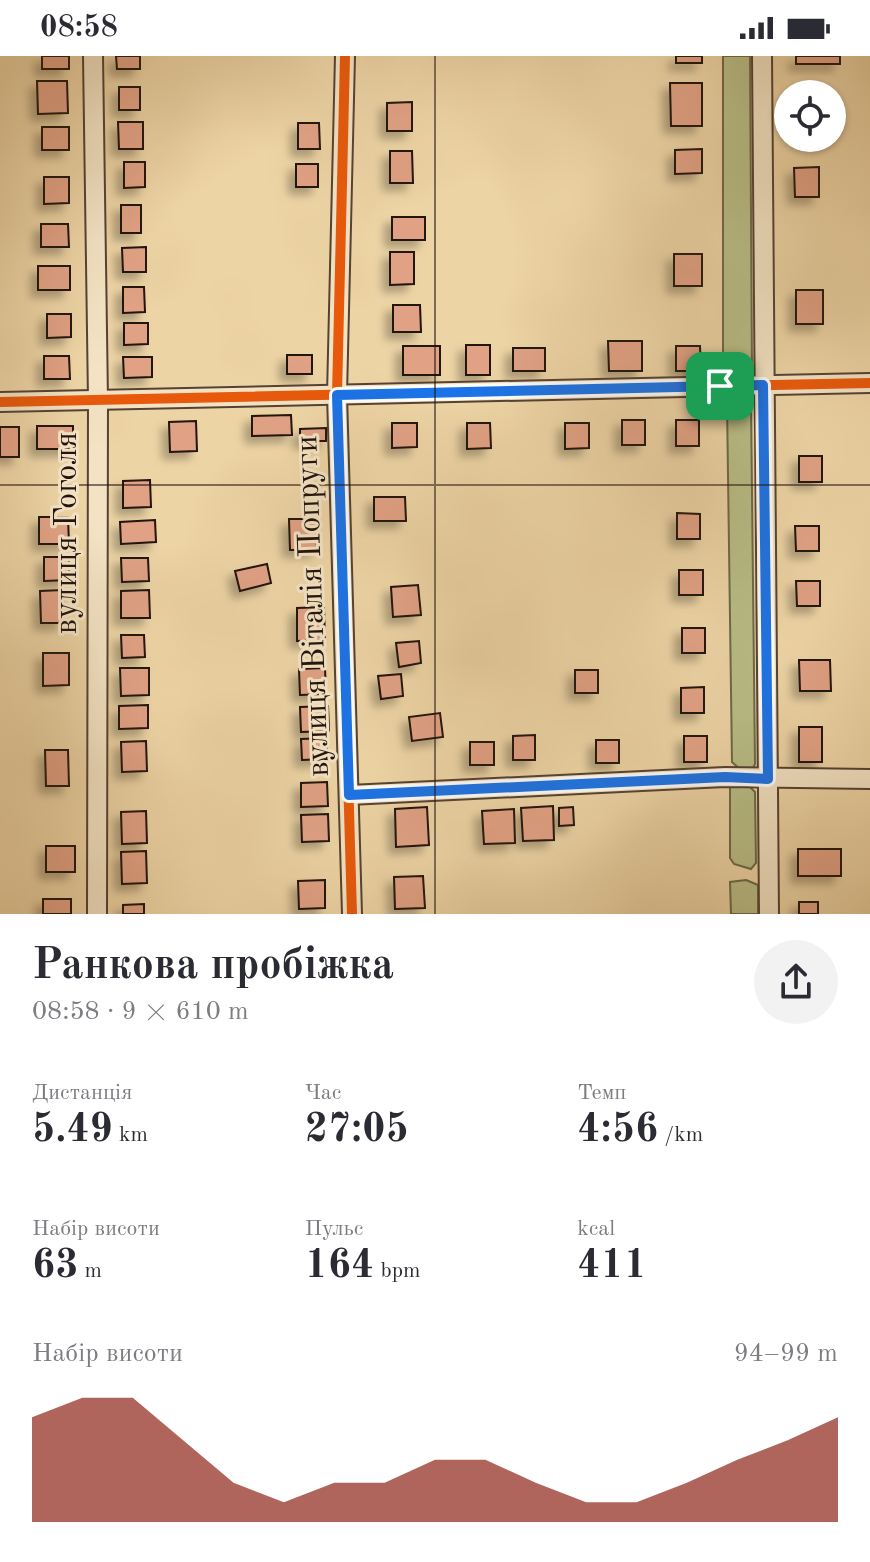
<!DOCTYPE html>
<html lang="uk">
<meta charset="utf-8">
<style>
:root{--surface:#fff;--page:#f2f2f3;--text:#2b2b33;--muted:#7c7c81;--accent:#8f2418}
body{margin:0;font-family:"Old Standard TT",serif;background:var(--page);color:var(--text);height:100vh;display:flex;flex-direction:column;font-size:30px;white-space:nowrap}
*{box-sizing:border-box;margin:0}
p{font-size:26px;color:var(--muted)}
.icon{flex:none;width:44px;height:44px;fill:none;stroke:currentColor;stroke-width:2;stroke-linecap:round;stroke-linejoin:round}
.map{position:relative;height:858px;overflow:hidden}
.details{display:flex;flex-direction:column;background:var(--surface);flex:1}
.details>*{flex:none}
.tools{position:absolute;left:774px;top:24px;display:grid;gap:16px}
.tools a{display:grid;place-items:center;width:72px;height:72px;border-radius:50%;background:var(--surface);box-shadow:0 2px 6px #0004;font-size:40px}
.pin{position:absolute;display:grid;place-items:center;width:68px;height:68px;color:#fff;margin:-34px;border-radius:16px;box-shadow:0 4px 12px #0006}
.round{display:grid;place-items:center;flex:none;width:84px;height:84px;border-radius:42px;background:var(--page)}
.headline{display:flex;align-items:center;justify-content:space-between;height:136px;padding:0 32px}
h1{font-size:44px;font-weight:700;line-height:60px}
.figures{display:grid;grid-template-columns:repeat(3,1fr);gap:12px;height:136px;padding:8px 32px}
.figures div{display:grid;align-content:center}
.figures b{font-size:40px;font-weight:700}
.figures small{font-size:22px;font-weight:400}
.figures p{font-size:22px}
.chart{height:224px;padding:16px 32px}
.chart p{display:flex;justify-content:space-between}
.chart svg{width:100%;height:144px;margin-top:8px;fill:var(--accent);opacity:.7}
.status{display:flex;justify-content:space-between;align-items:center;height:56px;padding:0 40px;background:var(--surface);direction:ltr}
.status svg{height:22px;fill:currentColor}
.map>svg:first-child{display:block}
.green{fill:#b8bd86;stroke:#6d6849;stroke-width:2}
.building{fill:#e0a184;stroke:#22120c;stroke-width:2;filter:url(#shadow)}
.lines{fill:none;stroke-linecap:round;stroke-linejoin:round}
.minor-casing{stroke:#554232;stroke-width:22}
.minor{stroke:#f3e3c4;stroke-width:18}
.cycleway-casing{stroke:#f3e3c4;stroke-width:15}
.cycleway{stroke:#e8590c;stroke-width:10}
.route-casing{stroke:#fff;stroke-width:16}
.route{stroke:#1a73e8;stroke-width:10}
.grid{fill:none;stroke:#22120c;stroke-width:2;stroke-opacity:0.55}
.labels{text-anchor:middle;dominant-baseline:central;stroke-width:6;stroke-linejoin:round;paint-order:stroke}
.street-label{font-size:32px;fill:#22120c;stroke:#f3e3c4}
</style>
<div class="status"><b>08:58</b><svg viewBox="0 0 49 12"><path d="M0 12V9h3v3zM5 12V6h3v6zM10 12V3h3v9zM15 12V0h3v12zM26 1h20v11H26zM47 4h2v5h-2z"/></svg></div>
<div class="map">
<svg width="870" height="858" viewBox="0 0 870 858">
<defs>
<filter id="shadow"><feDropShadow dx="-7" dy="7" stdDeviation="4" flood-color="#0004"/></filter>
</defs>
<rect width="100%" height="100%" fill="#edd4a5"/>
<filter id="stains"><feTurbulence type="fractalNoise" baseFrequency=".0025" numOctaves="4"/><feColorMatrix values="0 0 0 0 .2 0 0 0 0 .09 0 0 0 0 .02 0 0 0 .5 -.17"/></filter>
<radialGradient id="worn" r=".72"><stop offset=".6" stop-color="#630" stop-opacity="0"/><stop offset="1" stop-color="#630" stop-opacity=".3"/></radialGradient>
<g class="green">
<path d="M723 0H750L752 315 747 322 731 321 723 310Z"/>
<path d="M732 338H747L751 347 755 708 751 716 742 715 732 706 727 347Z"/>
<path d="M730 729H748L755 736 756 807 751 813 734 808 730 802Z"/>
<path d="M746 824 758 829V858H731L730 826Z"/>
</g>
<g class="building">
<rect x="42" y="0" width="27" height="13"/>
<path d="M116 0H140V13H117Z"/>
<rect x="676" y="0" width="26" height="7"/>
<rect x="796" y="0" width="44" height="8"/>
<path d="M37 25H67L68 57 38 58Z"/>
<path d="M670 27H702V70H671Z"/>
<rect x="119" y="31" width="21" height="23"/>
<path d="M412 46V75H387V47Z"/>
<path d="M118 66H143V93H119Z"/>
<path d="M298 67H319L320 93H298Z"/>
<rect x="42" y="71" width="27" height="23"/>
<path d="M702 93V117L675 118V94Z"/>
<path d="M390 95H412L413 127H390Z"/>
<path d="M124 106H145V131L124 132Z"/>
<rect x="296" y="108" width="22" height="23"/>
<path d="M819 111V141H795L794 112Z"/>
<path d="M44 121H69V147L44 148Z"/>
<rect x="121" y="149" width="20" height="28"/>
<rect x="392" y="161" width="33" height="23"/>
<path d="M41 168H68L69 191H41Z"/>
<path d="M146 191V216H123L122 192Z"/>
<path d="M390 196H414V228L390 229Z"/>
<rect x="674" y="198" width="28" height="32"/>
<rect x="38" y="210" width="32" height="24"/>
<path d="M123 231H144L145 256 123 257Z"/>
<rect x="796" y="234" width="27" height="34"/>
<path d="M393 249H420L421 276H393Z"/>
<path d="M47 258H71V281L47 282Z"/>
<path d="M124 267H148V288L124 289Z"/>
<path d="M608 285H642V315H609Z"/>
<rect x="466" y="289" width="24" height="30"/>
<rect x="403" y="290" width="37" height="29"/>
<path d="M676 290H700L701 315H676Z"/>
<rect x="513" y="292" width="32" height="23"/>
<rect x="287" y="299" width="25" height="19"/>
<path d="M44 300H69L70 323H44Z"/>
<path d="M123 301H152V321L124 322Z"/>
<path d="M291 359 292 379 252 380V360Z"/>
<rect x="622" y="364" width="23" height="25"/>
<rect x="676" y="364" width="23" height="26"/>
<path d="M196 365 197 395 170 396 169 366Z"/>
<path d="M392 367H417V391L392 392Z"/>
<path d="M467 367H490L491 392 467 393Z"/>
<path d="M565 367H589V392L565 393Z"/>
<rect x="37" y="370" width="36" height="23"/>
<rect x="0" y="371" width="19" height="30"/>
<path d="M326 372V385H300V373Z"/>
<rect x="799" y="400" width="23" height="26"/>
<path d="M150 424 151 451 123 452V425Z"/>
<path d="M374 441H405L406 465H374Z"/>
<path d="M677 457 700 458V483H677Z"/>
<path d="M39 461H68L69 488H39Z"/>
<path d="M289 463H316L317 494H290Z"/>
<path d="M155 464 156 486 121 488 120 466Z"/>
<path d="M795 470H819V495H796Z"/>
<path d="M44 501H69V524L44 525Z"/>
<path d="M121 502H148L149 525 122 526Z"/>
<path d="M267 508 271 527 240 535 235 515Z"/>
<rect x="679" y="514" width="24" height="25"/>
<path d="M796 525H820V550H797Z"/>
<path d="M418 529 421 559 393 561 391 531Z"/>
<path d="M63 534 64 567H41L40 535Z"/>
<path d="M149 534 150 562H121V535Z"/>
<path d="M324 551 325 584 297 585V552Z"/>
<rect x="682" y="572" width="23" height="25"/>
<path d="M121 579H144L145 601 122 602Z"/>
<path d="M419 585 421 607 399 611 396 587Z"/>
<path d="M43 597H69V629L43 630Z"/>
<path d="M799 604H830L831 635H800Z"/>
<path d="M120 612H149V639L121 640Z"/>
<path d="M325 612 326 638 300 639 299 613Z"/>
<rect x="575" y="614" width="23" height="23"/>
<path d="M401 618 403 640 381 643 378 620Z"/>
<path d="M704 631V657H681V632Z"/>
<path d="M148 649V672L119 673V650Z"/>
<path d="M328 650 329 675 301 676 300 651Z"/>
<path d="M440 657 443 681 412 685 409 661Z"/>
<rect x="799" y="671" width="23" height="35"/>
<path d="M535 679V704H513V680Z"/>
<rect x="684" y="680" width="23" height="26"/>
<path d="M327 682V703L302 704 301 683Z"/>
<rect x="596" y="684" width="23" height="23"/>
<path d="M146 685 147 715 122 716 121 686Z"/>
<rect x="470" y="686" width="24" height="23"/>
<path d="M45 694H68L69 730H46Z"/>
<path d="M327 726 328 750 301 751V727Z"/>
<path d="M553 750 554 784 523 785 521 752Z"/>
<path d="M427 751 429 789 396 791 395 753Z"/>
<path d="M573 751 574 769 559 770V752Z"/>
<path d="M514 753 515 787 484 788 482 755Z"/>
<path d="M146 755 147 787 122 788 121 756Z"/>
<path d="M328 758 329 785 302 786 301 759Z"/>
<rect x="46" y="790" width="29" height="26"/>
<rect x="798" y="793" width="43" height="27"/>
<path d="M146 795 147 827 122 828 121 796Z"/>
<path d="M423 820 425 852 395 853 394 821Z"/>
<path d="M325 824V852L299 853 298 825Z"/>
<rect x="43" y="843" width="28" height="15"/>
<rect x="799" y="846" width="19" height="12"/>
<path d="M144 848V858H123V849Z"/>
</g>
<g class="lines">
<g class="minor-casing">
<g id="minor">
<path d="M93 0 98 344 97 858"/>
<path d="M345 0 337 339 352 858"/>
<path d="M762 0 769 858"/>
<path d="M0 346 870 327"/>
<path d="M349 739 725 721 870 723"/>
</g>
</g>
<use href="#minor" class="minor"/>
<g class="cycleway-casing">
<g id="cycleway">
<path d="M345 0 337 339 352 858"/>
<path d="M0 346 870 327"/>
</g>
</g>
<use href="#cycleway" class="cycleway"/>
</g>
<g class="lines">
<g class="route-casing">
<path id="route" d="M763 329 768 723 725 721 349 739 337 339Z"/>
</g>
<use href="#route" class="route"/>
</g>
<path class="grid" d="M435 0V858M0 429H870"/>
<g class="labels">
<g class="street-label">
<text transform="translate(68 477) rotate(-90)">вулиця Гоголя</text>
<text transform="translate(314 550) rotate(-92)">вулиця Віталія Попруги</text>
</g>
</g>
<rect width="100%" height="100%" filter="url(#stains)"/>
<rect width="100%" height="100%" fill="url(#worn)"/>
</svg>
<div class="tools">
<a><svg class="icon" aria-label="locate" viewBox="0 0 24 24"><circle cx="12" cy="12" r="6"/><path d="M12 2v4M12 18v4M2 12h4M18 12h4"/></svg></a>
</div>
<div class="pin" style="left:720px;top:330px;background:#1e9e55"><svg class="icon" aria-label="arrive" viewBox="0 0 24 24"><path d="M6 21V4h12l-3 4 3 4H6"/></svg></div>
</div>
<section class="details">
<div class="headline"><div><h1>Ранкова пробіжка</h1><p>08:58 · 9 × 610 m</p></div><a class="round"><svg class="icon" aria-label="share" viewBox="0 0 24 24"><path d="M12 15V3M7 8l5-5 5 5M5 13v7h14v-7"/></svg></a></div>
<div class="figures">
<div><p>Дистанція</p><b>5.49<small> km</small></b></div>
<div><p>Час</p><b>27:05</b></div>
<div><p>Темп</p><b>4:56<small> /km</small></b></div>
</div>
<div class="figures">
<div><p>Набір висоти</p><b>63<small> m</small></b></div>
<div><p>Пульс</p><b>164<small> bpm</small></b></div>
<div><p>kcal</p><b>411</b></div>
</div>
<div class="chart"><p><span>Набір висоти</span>94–99 m</p>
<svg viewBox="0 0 160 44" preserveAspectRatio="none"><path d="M0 44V12L10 6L20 6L30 19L40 32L50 38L60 32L70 32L80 25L90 25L100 32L110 38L120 38L130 32L140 25L150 19L160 12V44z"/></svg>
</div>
</section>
